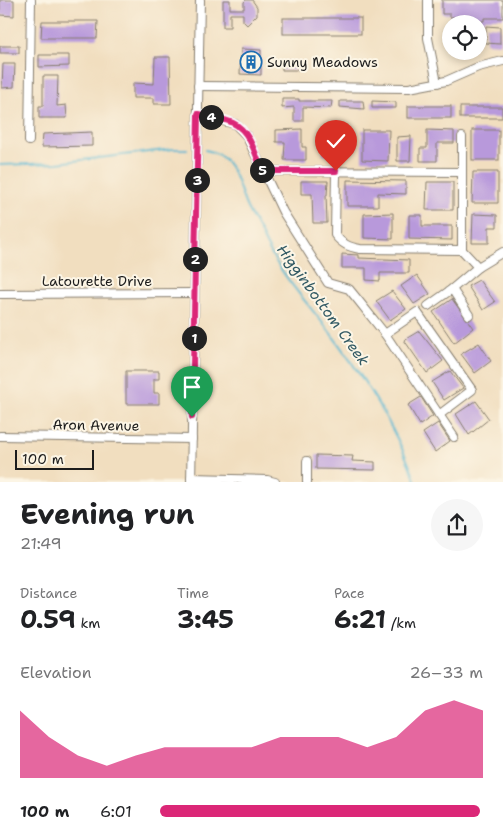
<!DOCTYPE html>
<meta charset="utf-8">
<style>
:root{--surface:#fff;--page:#f6f6f6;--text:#202124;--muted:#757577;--accent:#db2777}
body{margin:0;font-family:"Shantell Sans",sans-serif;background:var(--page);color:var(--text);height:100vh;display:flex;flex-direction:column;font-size:19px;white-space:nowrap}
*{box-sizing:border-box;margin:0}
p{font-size:16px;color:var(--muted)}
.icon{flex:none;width:28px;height:28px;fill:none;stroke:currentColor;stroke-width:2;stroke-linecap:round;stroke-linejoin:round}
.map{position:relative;height:482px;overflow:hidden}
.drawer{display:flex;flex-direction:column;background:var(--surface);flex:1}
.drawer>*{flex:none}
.controls{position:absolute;left:442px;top:15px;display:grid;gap:10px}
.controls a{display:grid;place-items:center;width:45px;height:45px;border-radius:50%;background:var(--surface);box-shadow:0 2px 8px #0003;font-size:25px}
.scale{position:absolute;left:15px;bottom:12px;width:79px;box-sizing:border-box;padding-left:5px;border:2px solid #1c1c1c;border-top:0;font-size:14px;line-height:18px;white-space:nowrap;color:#1c1c1c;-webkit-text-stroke:4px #fcf5e5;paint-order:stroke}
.pin{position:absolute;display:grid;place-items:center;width:42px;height:42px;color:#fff;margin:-51px -21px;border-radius:50% 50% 50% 0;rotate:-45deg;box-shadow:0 0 5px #0007}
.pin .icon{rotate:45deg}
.km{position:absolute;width:25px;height:25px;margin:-12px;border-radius:50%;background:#222;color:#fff;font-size:14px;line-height:25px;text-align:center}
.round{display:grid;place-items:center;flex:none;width:52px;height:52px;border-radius:26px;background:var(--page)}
.head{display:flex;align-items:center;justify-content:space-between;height:85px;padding:0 20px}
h1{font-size:28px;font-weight:700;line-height:38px}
.metrics{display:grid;grid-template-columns:repeat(3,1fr);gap:8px;height:85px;padding:5px 20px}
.metrics div{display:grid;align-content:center}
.metrics b{font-size:25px;font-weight:700}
.metrics small{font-size:14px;font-weight:400}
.metrics p{font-size:14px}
.chart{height:140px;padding:10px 20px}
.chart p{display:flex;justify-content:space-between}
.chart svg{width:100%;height:90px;margin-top:5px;fill:var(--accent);opacity:.7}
ul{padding:0 20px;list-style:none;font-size:16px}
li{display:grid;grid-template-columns:80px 60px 1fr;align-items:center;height:38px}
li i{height:12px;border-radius:6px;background:var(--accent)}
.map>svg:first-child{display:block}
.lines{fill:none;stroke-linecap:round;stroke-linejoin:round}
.stream{stroke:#52b6d0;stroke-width:2}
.building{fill:#b899db}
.minor-casing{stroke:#867d6e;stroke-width:10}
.minor{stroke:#fff;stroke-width:8}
.route-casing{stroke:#fff;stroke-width:10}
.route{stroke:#db2777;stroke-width:6}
.labels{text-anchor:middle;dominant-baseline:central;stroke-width:4;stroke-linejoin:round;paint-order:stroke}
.poi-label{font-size:14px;fill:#1c1c1c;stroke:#fcf5e5;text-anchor:start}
.street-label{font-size:14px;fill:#1c1c1c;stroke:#fcf5e5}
.water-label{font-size:15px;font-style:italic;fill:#325a64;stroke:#fcf5e5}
</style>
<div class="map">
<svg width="503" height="482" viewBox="0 0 503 482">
<rect width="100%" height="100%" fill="#fcf5e5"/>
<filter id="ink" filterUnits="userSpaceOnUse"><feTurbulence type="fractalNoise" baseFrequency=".02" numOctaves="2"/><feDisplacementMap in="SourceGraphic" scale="10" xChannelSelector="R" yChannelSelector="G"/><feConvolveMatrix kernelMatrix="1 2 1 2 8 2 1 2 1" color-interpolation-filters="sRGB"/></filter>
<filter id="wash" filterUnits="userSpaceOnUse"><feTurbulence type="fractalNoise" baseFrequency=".0096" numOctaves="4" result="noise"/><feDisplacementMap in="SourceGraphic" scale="20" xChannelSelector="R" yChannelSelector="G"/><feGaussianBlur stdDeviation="1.12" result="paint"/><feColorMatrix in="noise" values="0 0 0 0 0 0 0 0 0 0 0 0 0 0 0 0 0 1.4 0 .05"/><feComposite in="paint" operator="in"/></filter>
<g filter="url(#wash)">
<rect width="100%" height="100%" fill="#f1debf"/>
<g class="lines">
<g class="stream">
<path d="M205 150C210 151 215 152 219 155 236 166 239 191 247 208 252 218 259 228 263 238 278 270 300 295 322 322 358 368 396 427 416 482"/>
<path d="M0 165 57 163 173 149H187"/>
</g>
</g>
<g id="blocks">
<g class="building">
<path d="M0 0H14V16L0 15Z"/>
<path d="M223 0H230V9H244V2L246 0H252L257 7V15L247 25 243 21V14H230V27H223Z"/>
<path d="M442 0H503V18H484V21H457V17H450V14H442Z"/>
<rect x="283" y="18" width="78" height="16"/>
<path d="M42 21H98L97 38H41Z"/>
<path d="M486 26 500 27V44L486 43Z"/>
<rect x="0" y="46" width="19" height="7"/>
<path d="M241 49 261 50V75L240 74Z"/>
<path d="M39 55H69V66L39 67Z"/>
<path d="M155 57H170L171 104H154V98H133V83L154 84Z"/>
<path d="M282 61H299L298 70H282Z"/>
<path d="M3 64H15L14 87 2 88Z"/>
<path d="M43 76H58L57 106 66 105 67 118H39V106H43Z"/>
<path d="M282 99H299V101H332L331 108 303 107V121H294V107L282 108Z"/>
<path d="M340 101H363L364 109 340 107Z"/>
<path d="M372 101 396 102V108H372Z"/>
<rect x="408" y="106" width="43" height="12"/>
<rect x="460" y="107" width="42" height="11"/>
<path d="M302 129V147H306V160H284L285 142H276V130Z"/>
<path d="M362 130H389L388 161 362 160Z"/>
<path d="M427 130 454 131V143H437V161H420V148H427Z"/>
<rect x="472" y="130" width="27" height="30"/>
<path d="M92 132V146L42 147 43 134Z"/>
<path d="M411 136 410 161H397V137Z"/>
<path d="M324 138H330L331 142H342L343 156 323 155Z"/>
<path d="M473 172H498V203H472Z"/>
<path d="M347 180 406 181V194L378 193V206H347Z"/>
<path d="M301 181H328L327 195H326L327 223H313L312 194H301Z"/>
<path d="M427 182H453V210H426Z"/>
<path d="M393 213V239L364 238V214Z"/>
<path d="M473 214 497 215V227H489V243H472Z"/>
<path d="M409 215H422V226H452V240L409 239Z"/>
<path d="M342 254 359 255V258L409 260V273H380V281L366 280V268H342Z"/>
<path d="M417 275 430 294 414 304 401 286Z"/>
<path d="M479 280 495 302 483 310 468 286Z"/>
<path d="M392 291 406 309 390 320 376 301Z"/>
<path d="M452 299 473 328 454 343 433 312Z"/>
<path d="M419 331 443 361 427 373 404 340Z"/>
<path d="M479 343 491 361 475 373 461 354Z"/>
<path d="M126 371H159V379H154V393H159V404H126Z"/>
<path d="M450 371 463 388 444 400 432 382Z"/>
<path d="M421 397 433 416 420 425 408 405Z"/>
<path d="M476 401 489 419 469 435 456 414Z"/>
<path d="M438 423 450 441 435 452 423 433Z"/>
<path d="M316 455 353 456 352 461 375 462V470L316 469Z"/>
</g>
</g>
</g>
<g filter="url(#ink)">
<use href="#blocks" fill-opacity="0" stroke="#867d6e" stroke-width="1"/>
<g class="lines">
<g class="minor-casing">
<g id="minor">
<path d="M428 0V38L437 83"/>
<path d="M198 86 409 88 446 81 478 67 503 61"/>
<path d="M198 115 235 124 246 135 283 212 328 283 349 289 358 300 385 334 454 437"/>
<path d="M462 137V250"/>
<path d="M29 141 31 0"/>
<path d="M262 171 462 172"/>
<path d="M336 171 335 235C342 244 349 247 360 249L462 250 478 267"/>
<path d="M452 289 469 315"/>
<path d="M0 294 194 293"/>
<path d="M428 306 452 289 478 267 503 252"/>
<path d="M385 334 417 312 472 390 439 415"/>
<path d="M0 436 192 439"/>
<path d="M191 478 267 480 275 482"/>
<path d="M191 482 200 0"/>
<path d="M307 482V461"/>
</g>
</g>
<use href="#minor" class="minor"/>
</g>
</g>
<g class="lines" filter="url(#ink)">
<g class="route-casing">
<path id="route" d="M192 417 198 114C209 117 223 118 233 123 250 131 256 155 262 171H336"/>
</g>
<use href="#route" class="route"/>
</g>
<defs>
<g id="building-ring" transform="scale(1.125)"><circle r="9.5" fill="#fcf5e5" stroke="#1f6fb2" stroke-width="1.5"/><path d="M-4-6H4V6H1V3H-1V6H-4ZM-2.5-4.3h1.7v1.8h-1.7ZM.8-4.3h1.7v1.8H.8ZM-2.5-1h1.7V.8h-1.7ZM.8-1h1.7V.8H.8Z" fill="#1f6fb2"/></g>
</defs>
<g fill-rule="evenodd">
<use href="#building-ring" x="251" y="62"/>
</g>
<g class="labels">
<g class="poi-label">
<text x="267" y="62">Sunny Meadows</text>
</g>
<g class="street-label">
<text x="97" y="281">Latourette Drive</text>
<text transform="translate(96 425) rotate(1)">Aron Avenue</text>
</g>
<g class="water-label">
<text transform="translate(323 305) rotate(54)">Higginbottom Creek</text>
</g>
</g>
</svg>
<div class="controls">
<a><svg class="icon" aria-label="locate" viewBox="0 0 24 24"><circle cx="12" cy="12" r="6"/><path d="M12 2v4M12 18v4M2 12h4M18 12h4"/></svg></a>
</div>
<div class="scale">100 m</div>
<div class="pin" style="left:192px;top:417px;background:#1e9e55"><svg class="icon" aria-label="arrive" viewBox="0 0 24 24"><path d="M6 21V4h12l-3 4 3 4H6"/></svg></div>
<div class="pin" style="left:336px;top:171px;background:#d93025"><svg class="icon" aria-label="check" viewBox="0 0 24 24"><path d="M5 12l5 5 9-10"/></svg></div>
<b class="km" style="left:194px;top:338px">1</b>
<b class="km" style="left:195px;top:259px">2</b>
<b class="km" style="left:197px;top:180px">3</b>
<b class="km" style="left:211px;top:117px">4</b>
<b class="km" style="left:262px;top:170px">5</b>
</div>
<section class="drawer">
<div class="head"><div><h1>Evening run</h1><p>21:49</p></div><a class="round"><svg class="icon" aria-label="share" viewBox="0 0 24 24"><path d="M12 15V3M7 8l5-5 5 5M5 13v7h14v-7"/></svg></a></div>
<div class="metrics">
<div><p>Distance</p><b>0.59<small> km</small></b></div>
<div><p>Time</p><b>3:45</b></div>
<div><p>Pace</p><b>6:21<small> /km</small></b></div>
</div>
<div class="chart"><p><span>Elevation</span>26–33 m</p>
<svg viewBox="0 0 160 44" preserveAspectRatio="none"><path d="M0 44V11L10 24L20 33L30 38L40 33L50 29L60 29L70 29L80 29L90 24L100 24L110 24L120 29L130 24L140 11L150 6L160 11V44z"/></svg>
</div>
<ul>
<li><b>100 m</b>6:01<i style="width:99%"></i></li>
</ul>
</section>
